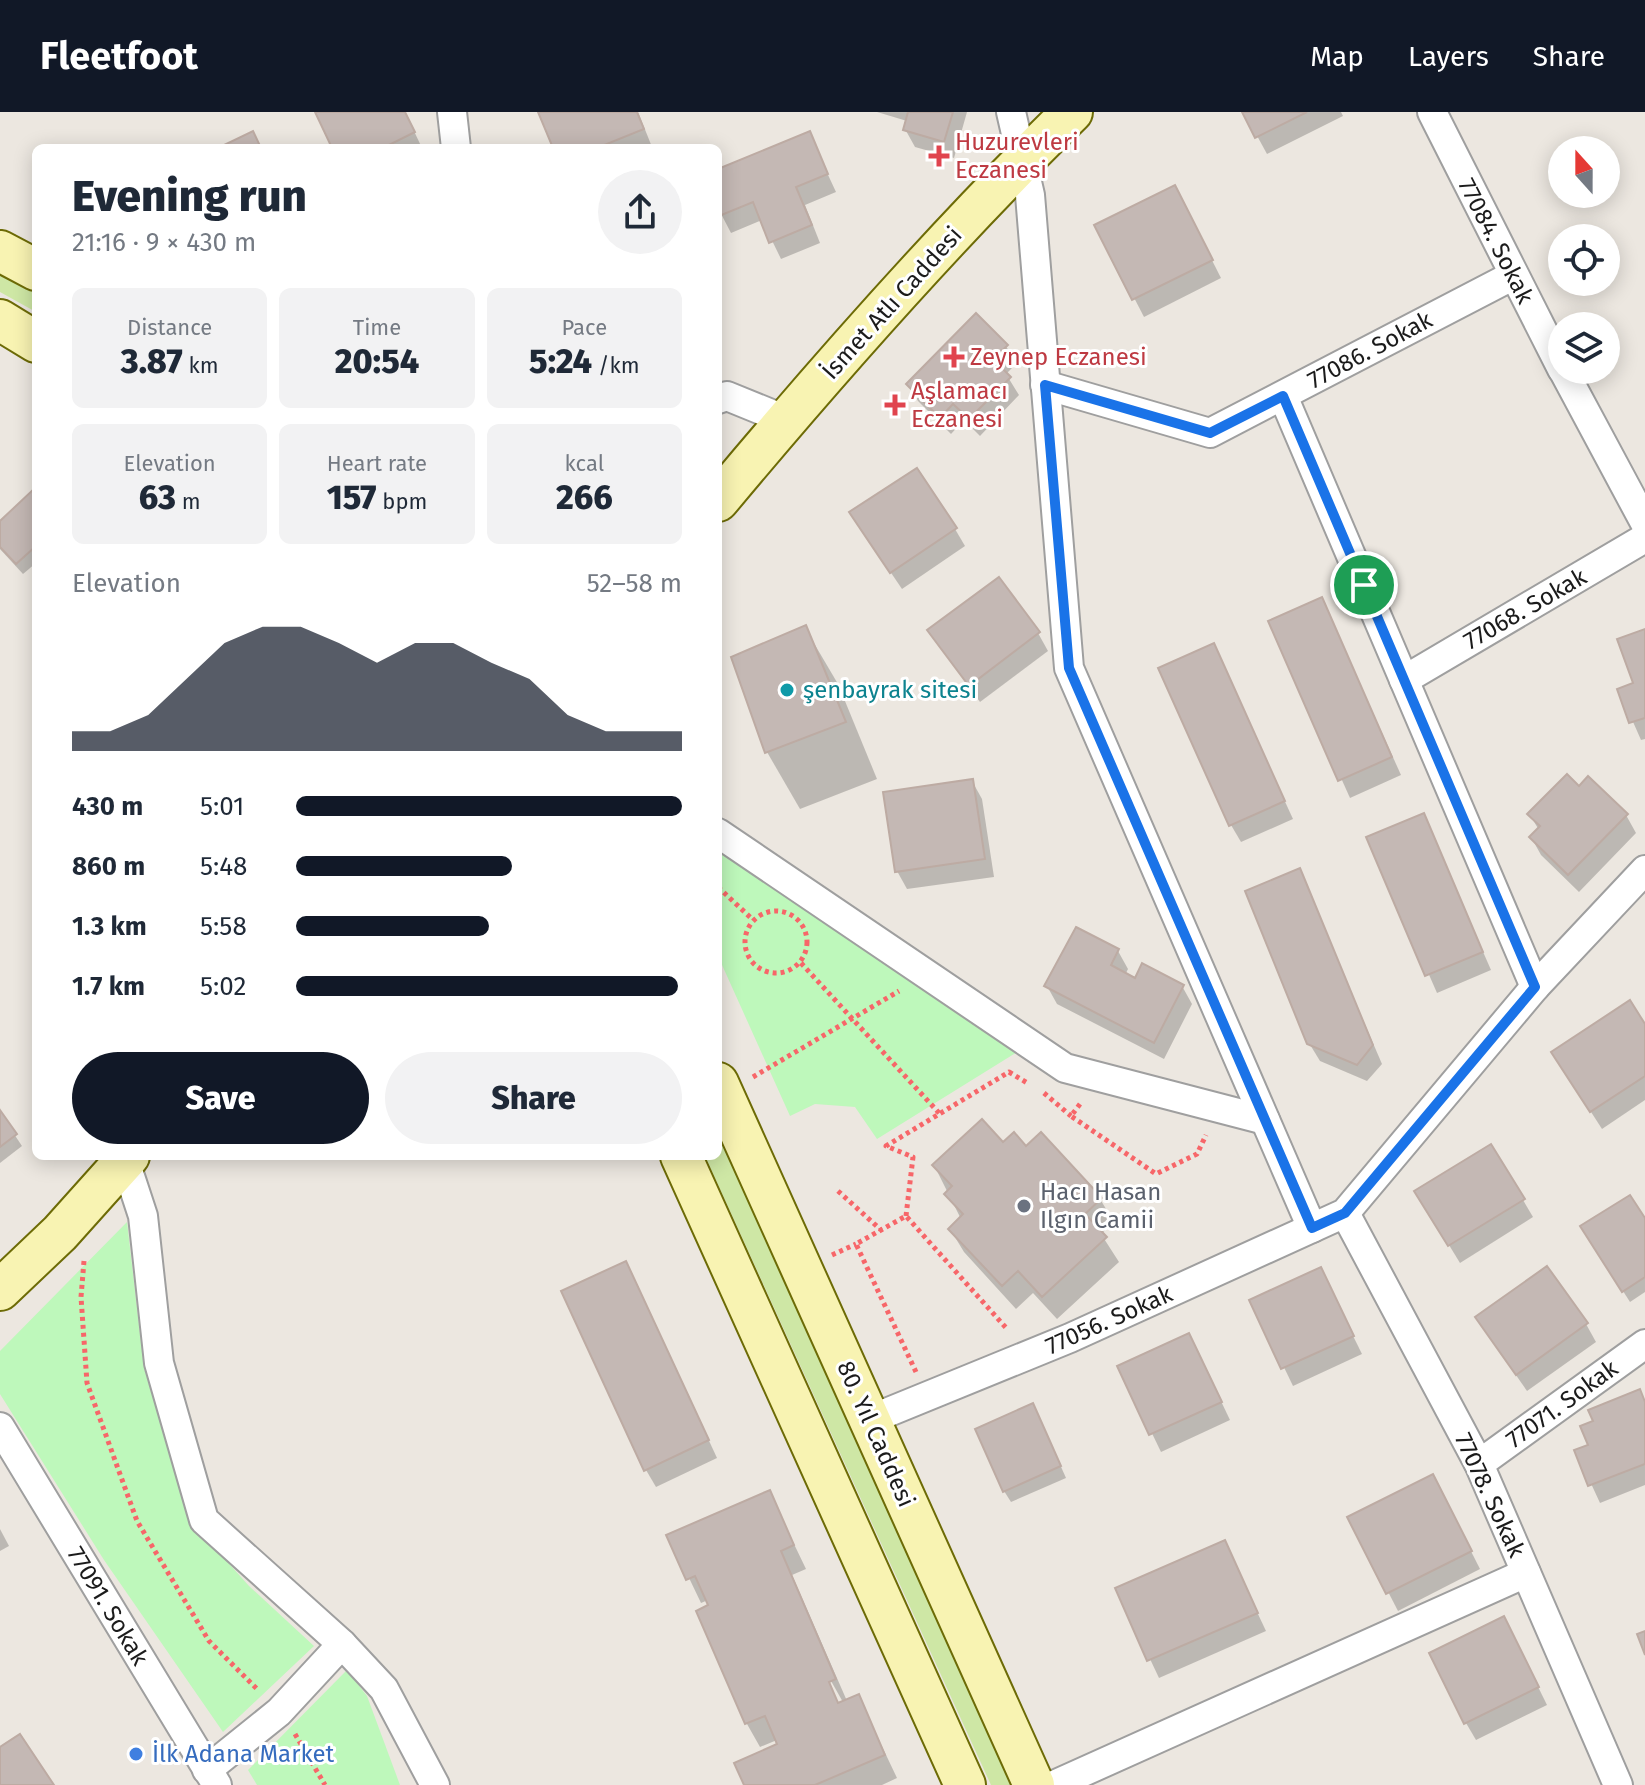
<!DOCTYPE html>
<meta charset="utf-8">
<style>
:root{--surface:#fff;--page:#f2f2f3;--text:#1f2937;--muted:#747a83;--accent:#111827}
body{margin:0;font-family:"Fira Sans",sans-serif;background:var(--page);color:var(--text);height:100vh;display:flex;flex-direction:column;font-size:30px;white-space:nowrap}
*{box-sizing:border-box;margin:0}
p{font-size:26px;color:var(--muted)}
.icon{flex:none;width:44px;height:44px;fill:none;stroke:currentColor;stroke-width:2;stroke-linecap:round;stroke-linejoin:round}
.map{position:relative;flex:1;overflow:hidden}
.panel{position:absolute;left:32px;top:32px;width:690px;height:1016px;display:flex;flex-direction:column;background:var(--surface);border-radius:12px;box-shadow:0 4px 20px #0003}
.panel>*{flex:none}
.needle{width:52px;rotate:339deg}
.buttons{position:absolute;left:1548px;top:24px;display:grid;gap:16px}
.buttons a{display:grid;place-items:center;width:72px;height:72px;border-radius:50%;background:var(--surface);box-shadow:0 4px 20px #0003;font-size:40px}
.pin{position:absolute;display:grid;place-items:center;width:68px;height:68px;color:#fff;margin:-34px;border:4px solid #fff;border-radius:50%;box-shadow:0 2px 8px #0007}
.round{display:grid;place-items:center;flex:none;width:84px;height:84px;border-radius:42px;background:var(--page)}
.head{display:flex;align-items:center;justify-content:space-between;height:136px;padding:0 40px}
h1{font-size:44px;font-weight:800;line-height:60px}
.metrics{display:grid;grid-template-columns:repeat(3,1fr);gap:12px;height:136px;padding:8px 40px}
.metrics div{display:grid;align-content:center;border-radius:12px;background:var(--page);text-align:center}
.metrics b{font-size:34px;font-weight:800}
.metrics small{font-size:22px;font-weight:400}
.metrics p{font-size:22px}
.chart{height:224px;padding:16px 40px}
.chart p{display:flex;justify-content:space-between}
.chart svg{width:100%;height:144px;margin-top:8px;fill:var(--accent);opacity:.7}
.action{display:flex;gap:16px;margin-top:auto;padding:16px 40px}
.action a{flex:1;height:92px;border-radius:48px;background:var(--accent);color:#fff;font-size:32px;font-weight:800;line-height:92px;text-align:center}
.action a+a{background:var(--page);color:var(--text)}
ul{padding:0 40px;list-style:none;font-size:26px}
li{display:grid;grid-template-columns:128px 96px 1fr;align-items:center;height:60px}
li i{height:20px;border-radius:10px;background:var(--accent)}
header{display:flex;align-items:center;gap:48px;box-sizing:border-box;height:112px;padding:0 40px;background:var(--accent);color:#fff}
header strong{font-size:38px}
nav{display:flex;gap:44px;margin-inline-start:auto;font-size:28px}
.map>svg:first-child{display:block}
.grass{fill:#cee7a5}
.park{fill:#bef8bb}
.shadow{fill:#0003;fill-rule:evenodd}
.building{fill:#c4b8b4;stroke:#bdaba3;stroke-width:2}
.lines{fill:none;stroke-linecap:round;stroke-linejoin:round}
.street-casing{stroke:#9f9f9f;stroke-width:32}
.secondary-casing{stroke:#6d6b06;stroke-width:44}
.path{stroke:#f76669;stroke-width:5;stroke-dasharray:4 4;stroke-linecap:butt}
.street{stroke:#fff;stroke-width:28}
.secondary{stroke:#f8f3b2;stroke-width:40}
.route-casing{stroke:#fff;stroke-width:16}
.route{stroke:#1a73e8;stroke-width:10}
.health-dot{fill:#e0444e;stroke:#fff;stroke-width:3}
.culture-dot{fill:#0f9aa8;stroke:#fff;stroke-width:3}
.worship-dot{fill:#6b7280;stroke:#fff;stroke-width:3}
.shop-dot{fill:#3f7fe0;stroke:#fff;stroke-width:3}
.labels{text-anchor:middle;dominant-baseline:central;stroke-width:6;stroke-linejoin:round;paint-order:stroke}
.health-label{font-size:24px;fill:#be3a42;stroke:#fff;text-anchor:start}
.street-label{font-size:24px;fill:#1b1b1b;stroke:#fff}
.culture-label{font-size:24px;fill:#0d838f;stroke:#fff;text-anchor:start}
.worship-label{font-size:24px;fill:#5b616d;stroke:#fff;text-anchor:start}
.shop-label{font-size:24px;fill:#366cbe;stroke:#fff;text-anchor:start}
</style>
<header>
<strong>Fleetfoot</strong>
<nav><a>Map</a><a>Layers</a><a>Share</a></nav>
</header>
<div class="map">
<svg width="1645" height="1673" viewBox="0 0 1645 1673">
<rect width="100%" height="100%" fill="#ece7e0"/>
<g class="grass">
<path d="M0 161 36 181V200L0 180Z"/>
<path d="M718 1023 1011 1673H991L705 1044H718Z"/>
</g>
<g class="park">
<path d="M718 731 1019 939 877 1027 855 995 815 992 790 1004 718 844Z"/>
<path d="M127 1110 144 1256 190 1408 249 1474 314 1534 223 1620 104 1448 0 1282V1239Z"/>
<path d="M347 1558 367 1584 400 1673H257L248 1658Z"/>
</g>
<g class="shadow">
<path d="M317 0H405L422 36H334Z"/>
<path d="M541 0H638L652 35 555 36Z"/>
<path d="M877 0H967L954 46 915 35 905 17 907 9Z"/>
<path d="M1244 0H1341L1343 4 1267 42Z"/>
<path d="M809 22 836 80 805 93 820 131 781 147 762 108 731 121 718 96V59Z"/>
<path d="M1184 93 1221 166 1144 205 1097 114Z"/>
<path d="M1006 234 1016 252 1006 262 1019 283 980 324 964 308 951 322 918 289 908 272Z"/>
<path d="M36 378V451L23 462 0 437V412Z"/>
<path d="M955 417 965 434 902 477 862 418Z"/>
<path d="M1322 488 1401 663 1350 686 1271 510Z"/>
<path d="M805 516 838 572 877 667 800 697 767 640 733 546Z"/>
<path d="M930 519 1038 521 1048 539 980 590Z"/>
<path d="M1645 519V627L1641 628 1619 578 1635 572Z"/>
<path d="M1213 533 1293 707 1241 730 1231 713Z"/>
<path d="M972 669 982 687 994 765 907 777 897 759Z"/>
<path d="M1579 677 1626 703 1636 721 1579 780 1541 743 1531 725 1539 718 1530 703Z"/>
<path d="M1423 703 1491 858 1437 881 1369 726Z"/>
<path d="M1299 759 1382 952 1367 969 1320 949 1309 931Z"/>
<path d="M1118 839 1128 857 1125 863 1136 868 1182 874 1192 892 1164 947 1057 892 1047 874Z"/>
<path d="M1645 915V988L1602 1017 1564 958Z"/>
<path d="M0 1001 22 1034 0 1051Z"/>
<path d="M1003 1033 1026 1037 1100 1087 1114 1110 1101 1122 1119 1150 1057 1207 1033 1181 1016 1197 964 1140 950 1117 961 1107 934 1053Z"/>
<path d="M1523 1088 1533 1105 1460 1151 1427 1097Z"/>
<path d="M1645 1110V1180L1630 1190 1589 1126Z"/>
<path d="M1320 1157 1362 1242 1293 1274 1252 1189Z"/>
<path d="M635 1169 717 1346 656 1375 646 1358Z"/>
<path d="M1586 1212 1596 1230 1527 1279 1488 1223Z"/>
<path d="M1198 1241 1230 1308 1161 1340 1120 1255Z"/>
<path d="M1639 1280 1645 1290V1373L1600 1391 1576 1339 1590 1334 1595 1310Z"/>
<path d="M1039 1305 1066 1366 1011 1390 1004 1379Z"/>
<path d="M769 1380 806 1457 792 1463 847 1589 858 1584 897 1666 882 1673H746L780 1633 777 1628 760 1635 747 1612 699 1500 711 1495 708 1488 701 1491 669 1424ZM826 1560 844 1592H839L822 1562Z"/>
<path d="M1442 1382 1480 1457 1398 1499 1350 1406Z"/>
<path d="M0 1417 9 1434 0 1439Z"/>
<path d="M1224 1430 1266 1519 1159 1566 1117 1477Z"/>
<path d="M1513 1524 1547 1593 1476 1628 1466 1611Z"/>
</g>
<g class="building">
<path d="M315 0H405L415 20 383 36H332Z"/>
<path d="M538 0H637L644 17 597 36H553Z"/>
<path d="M908 0H953L944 30 903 18Z"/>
<path d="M1242 0H1307L1255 26Z"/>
<path d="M253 19 261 36H218Z"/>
<path d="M810 19 828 62 796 75 812 113 769 131 753 90 719 104 718 57Z"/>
<path d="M1175 73 1213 148 1132 188 1094 113Z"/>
<path d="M976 201 1008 233 993 247 1011 265 969 307 953 292 940 306 906 272Z"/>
<path d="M917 356 957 416 890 461 849 400Z"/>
<path d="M36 375V434L16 452 0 435V409Z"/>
<path d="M999 465 1040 520 969 574 927 518Z"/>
<path d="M1322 485 1392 645 1338 669 1268 509Z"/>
<path d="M806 513 846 610 765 641 731 545Z"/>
<path d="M1645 517V606L1629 611 1617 577 1633 571 1617 527Z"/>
<path d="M1214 531 1285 689 1229 714 1158 556Z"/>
<path d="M1567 662 1579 674 1588 664 1628 702 1568 763 1529 725 1540 714 1527 702Z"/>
<path d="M973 667 985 747 895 760 883 680Z"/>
<path d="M1424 701 1483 840 1425 864 1366 725Z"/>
<path d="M1300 756 1373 933 1357 953 1307 932 1245 779Z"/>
<path d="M1076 815 1119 837 1111 853 1135 866 1142 851 1184 873 1154 931 1044 874Z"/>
<path d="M1630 888 1645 912V964L1590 1000 1551 940Z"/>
<path d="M0 998 17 1022 0 1035Z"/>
<path d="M982 1007 1003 1030 1014 1020 1026 1034 1041 1020 1102 1086 1085 1102 1107 1125 1042 1185 1018 1159 1002 1174 948 1117 963 1102 944 1082 952 1074 932 1053Z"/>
<path d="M1491 1032 1525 1087 1448 1134 1414 1079Z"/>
<path d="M1630 1083 1645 1106V1165L1622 1180 1580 1114Z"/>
<path d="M626 1149 709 1328 644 1359 561 1179Z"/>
<path d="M1547 1154 1588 1211 1516 1263 1475 1205Z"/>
<path d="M1321 1155 1354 1224 1281 1257 1249 1188Z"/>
<path d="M1189 1221 1222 1290 1149 1323 1117 1254Z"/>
<path d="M1640 1277 1645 1290V1352L1588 1374 1574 1338 1588 1333 1580 1314 1593 1309 1588 1298Z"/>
<path d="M1033 1291 1061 1354 1003 1380 975 1317Z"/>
<path d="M1433 1362 1472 1439 1386 1482 1347 1405Z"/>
<path d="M770 1378 794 1433 781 1439 836 1567 829 1570 838 1591 859 1582 885 1643 815 1673H744L734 1651 777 1632 765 1604 745 1612 696 1499 708 1493 695 1464 686 1468 666 1423Z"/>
<path d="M1225 1428 1258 1501 1147 1549 1115 1476Z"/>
<path d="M1504 1504 1539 1575 1464 1612 1429 1541Z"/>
<path d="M1645 1519V1543L1637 1522Z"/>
<path d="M20 1622 54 1673H0V1635Z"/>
</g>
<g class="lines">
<g class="street-casing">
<g id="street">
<path d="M452 0 456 36"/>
<path d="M1011 0 1030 83 1069 556 1312 1116"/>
<path d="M1432 0 1562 257"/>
<path d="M1563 258 1645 411"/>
<path d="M1045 273 1210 321 1512 164"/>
<path d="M1283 284 1535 875"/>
<path d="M718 287 727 284 786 308"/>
<path d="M1404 568 1645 426"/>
<path d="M718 721 1065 956 1265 1008"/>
<path d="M125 1049 143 1104 159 1251 204 1408 342 1532 384 1577 435 1673"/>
<path d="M1345 1101 1479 1352 1618 1673"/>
<path d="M869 1308 1070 1226 1345 1101 1535 875 1645 758"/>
<path d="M0 1315 217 1673"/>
<path d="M1479 1352 1645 1232"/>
<path d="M207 1658 279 1600 342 1532"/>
<path d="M1054 1673 1526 1461"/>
</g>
</g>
<g class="secondary-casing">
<g id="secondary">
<path d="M0 139 36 158"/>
<path d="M0 208 36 230"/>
<path d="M718 389C830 255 947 122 1072 0"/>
<path d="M718 971 1034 1673"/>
<path d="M681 1044 965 1673"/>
<path d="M0 1178 60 1121 129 1044"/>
</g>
</g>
<g class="path">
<path d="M718 775 752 807"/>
<circle cx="776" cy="830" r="31"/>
<path d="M801 851 940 1002"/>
<path d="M753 965 899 879"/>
<path d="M1044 981 1071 1004"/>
<path d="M1080 992 1071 1004 1156 1062 1197 1042 1206 1023"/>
<path d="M838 1079 881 1118"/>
<path d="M906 1104 913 1045 886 1034 1009 960 1029 972"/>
<path d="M832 1143 856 1132"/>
<path d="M84 1149 81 1185 87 1271 137 1409 209 1529 258 1578"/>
<path d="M916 1260 856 1132 906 1104 1008 1218"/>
<path d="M295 1622 325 1673"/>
</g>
<use href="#street" class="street"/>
<use href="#secondary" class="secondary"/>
</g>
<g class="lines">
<g class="route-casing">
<path id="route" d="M1045 273 1210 321 1283 284 1535 875 1345 1101 1312 1116 1069 556Z"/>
</g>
<use href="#route" class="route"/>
</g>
<g class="health-dot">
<path d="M935 32h8v8h8v8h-8v8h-8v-8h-8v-8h8z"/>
<path d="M950 233h8v8h8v8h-8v8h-8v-8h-8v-8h8z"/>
<path d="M891 281h8v8h8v8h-8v8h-8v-8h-8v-8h8z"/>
</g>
<circle class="culture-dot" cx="787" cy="578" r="8"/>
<circle class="worship-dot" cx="1024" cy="1094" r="8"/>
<circle class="shop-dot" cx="136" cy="1642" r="8"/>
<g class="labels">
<g class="health-label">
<text x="955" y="30">Huzurevleri<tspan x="955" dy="28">Eczanesi</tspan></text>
<text x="970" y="245">Zeynep Eczanesi</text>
<text x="911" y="279">Aşlamacı<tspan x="911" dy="28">Eczanesi</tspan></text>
</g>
<g class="street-label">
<text transform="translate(1496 129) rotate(63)">77084. Sokak</text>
<text transform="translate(892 191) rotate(-48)">İsmet Atlı Caddesi</text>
<text transform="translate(1370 238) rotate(-28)">77086. Sokak</text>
<text transform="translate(1525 497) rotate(-30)">77068. Sokak</text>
<text transform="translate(1109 1208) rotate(-24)">77056. Sokak</text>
<text transform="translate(1562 1292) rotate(-36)">77071. Sokak</text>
<text transform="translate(876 1322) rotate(66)">80. Yıl Caddesi</text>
<text transform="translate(1490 1383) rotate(65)">77078. Sokak</text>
<text transform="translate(108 1494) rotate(59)">77091. Sokak</text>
</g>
<g class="culture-label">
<text x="803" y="578">şenbayrak sitesi</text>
</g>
<g class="worship-label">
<text x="1040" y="1080">Hacı Hasan<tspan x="1040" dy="28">Ilgın Camii</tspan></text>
</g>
<g class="shop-label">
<text x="152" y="1642">İlk Adana Market</text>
</g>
</g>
</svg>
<div class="buttons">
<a><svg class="needle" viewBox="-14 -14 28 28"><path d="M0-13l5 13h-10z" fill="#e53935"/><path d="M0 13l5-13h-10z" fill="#747a83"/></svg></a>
<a><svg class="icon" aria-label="locate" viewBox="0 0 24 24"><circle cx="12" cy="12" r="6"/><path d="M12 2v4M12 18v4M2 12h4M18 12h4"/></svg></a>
<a><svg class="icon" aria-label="layers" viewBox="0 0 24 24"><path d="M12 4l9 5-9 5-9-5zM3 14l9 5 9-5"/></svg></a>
</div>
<div class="pin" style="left:1364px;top:473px;background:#1e9e55"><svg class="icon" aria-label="arrive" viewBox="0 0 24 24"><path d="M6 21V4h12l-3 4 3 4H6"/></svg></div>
<section class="panel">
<div class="head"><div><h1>Evening run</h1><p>21:16 · 9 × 430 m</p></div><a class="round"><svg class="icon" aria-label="share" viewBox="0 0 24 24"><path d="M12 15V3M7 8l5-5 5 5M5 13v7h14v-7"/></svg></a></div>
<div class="metrics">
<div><p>Distance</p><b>3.87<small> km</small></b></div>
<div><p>Time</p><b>20:54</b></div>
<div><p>Pace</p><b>5:24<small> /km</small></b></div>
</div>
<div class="metrics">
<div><p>Elevation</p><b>63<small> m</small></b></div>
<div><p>Heart rate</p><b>157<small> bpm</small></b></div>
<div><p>kcal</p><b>266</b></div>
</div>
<div class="chart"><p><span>Elevation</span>52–58 m</p>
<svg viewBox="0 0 160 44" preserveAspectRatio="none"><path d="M0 44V38L10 38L20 33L30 22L40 11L50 6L60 6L70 11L80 17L90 11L100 11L110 17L120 22L130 33L140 38L150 38L160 38V44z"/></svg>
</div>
<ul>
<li><b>430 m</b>5:01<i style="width:100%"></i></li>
<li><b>860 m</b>5:48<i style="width:56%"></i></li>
<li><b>1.3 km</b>5:58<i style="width:50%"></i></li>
<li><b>1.7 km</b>5:02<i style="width:99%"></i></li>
</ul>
<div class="action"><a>Save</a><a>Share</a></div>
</section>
</div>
